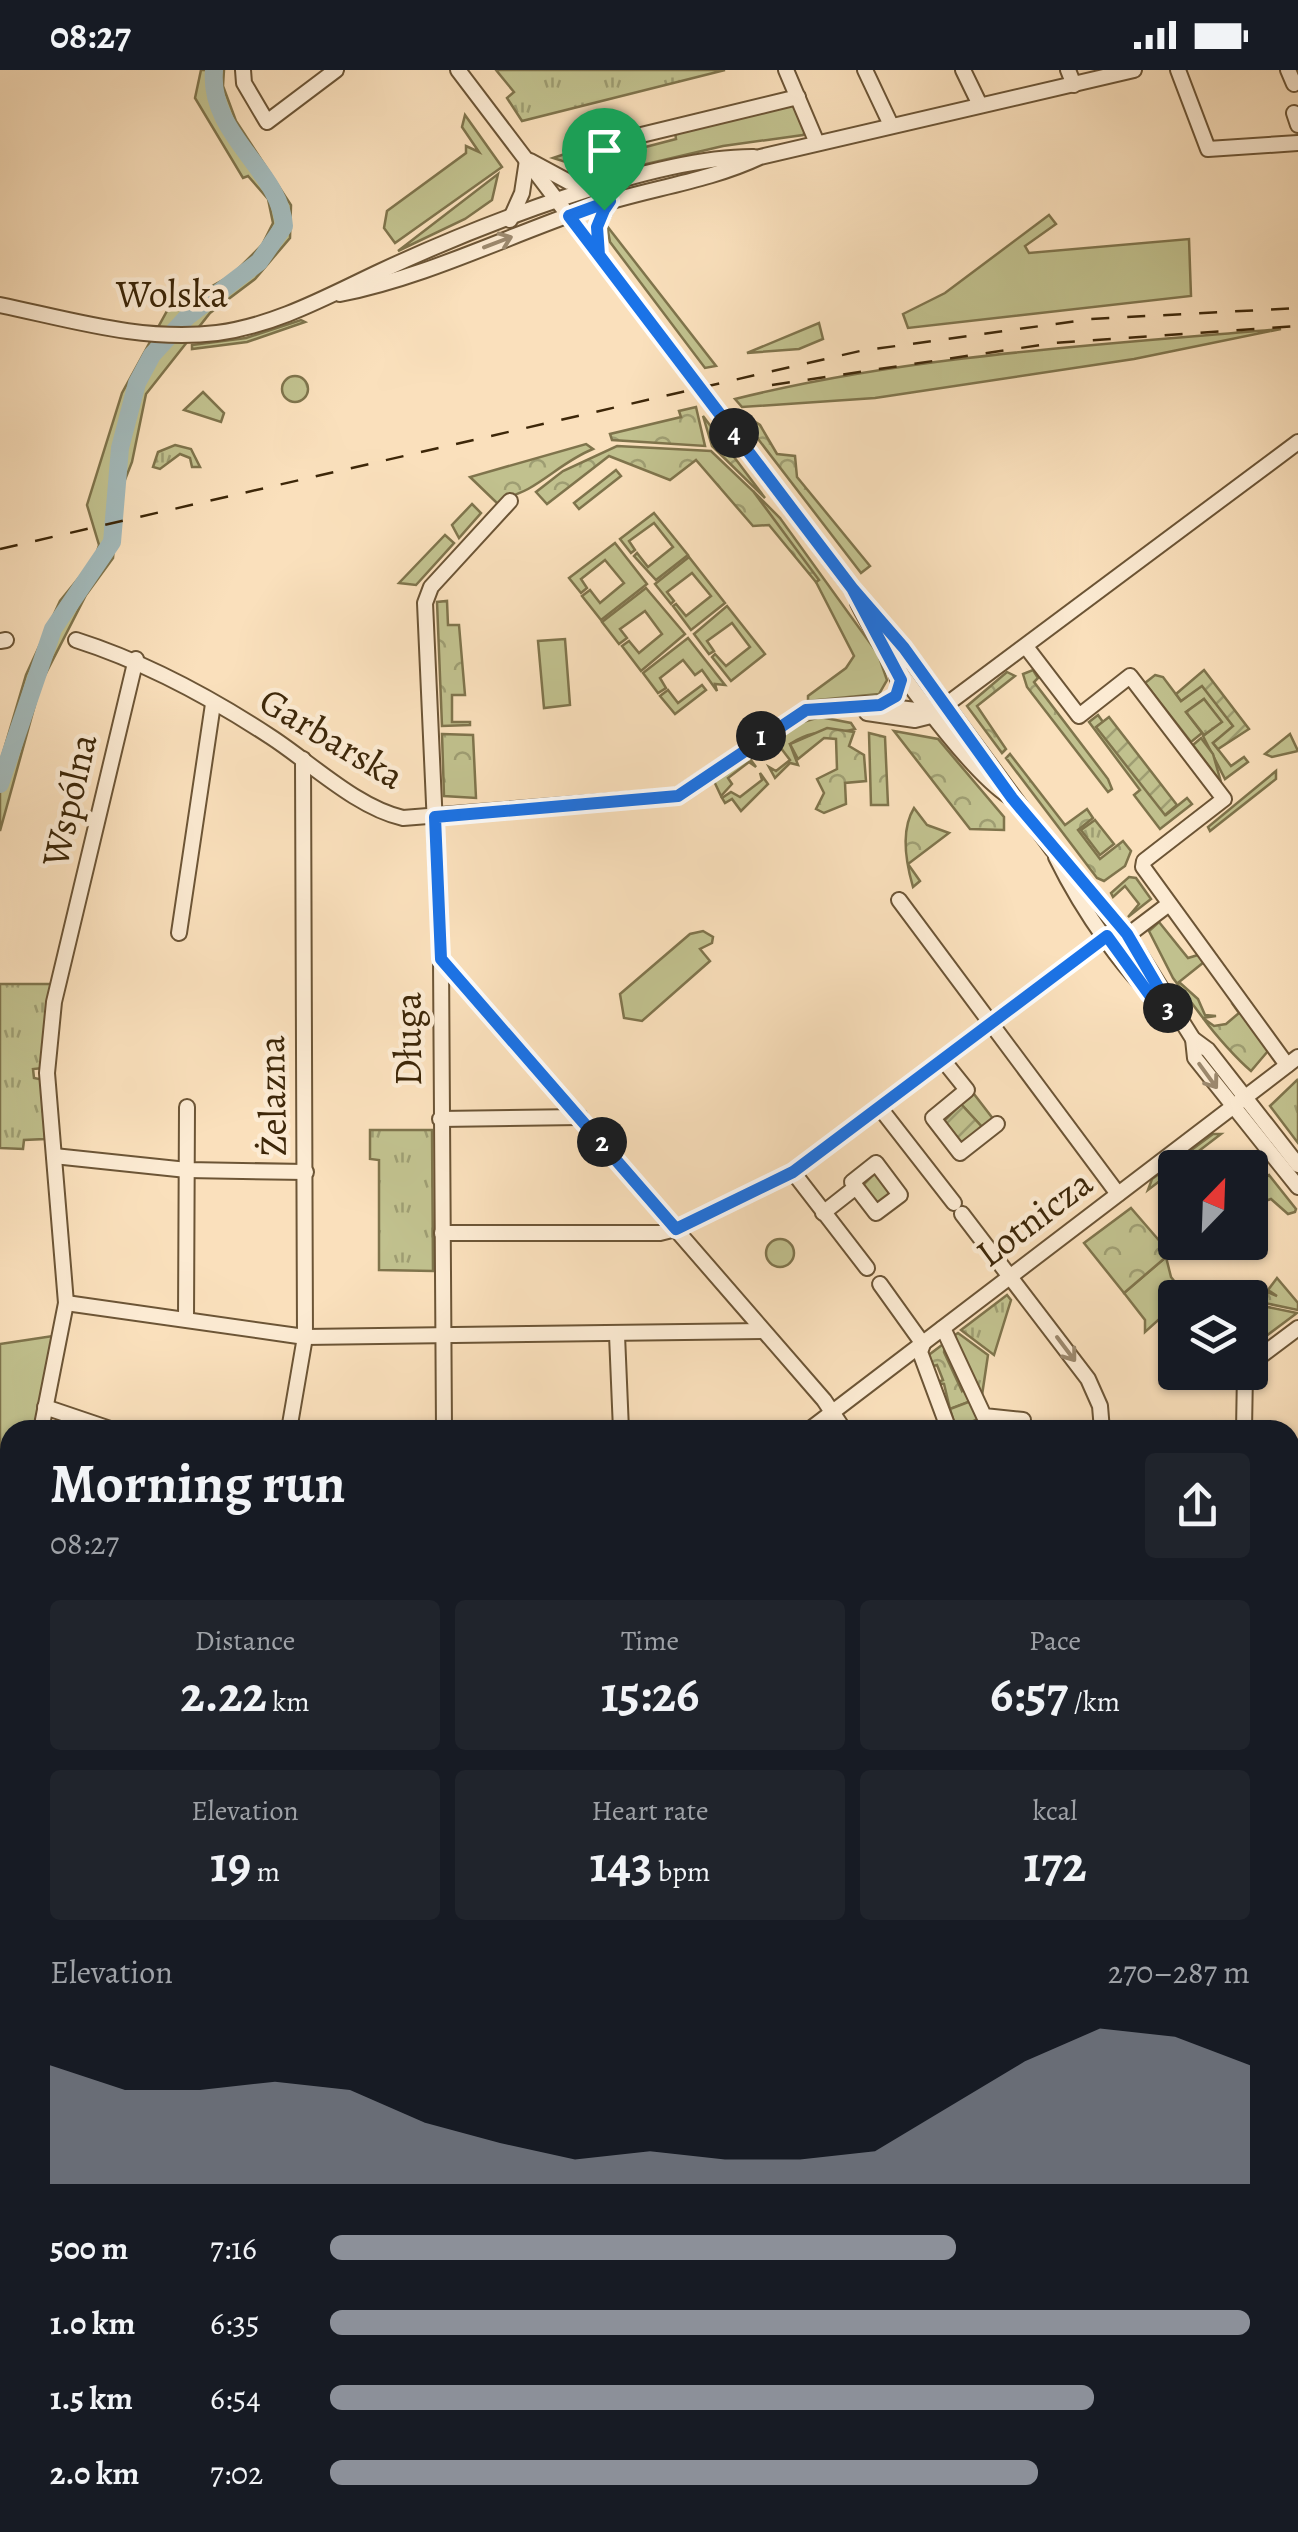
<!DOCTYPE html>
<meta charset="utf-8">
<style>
:root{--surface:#171b24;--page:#20242c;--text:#f1f3f6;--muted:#9ea1a6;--accent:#8c9099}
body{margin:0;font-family:Alegreya,serif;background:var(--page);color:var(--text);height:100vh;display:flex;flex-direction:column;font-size:38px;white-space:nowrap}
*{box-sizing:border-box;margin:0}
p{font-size:32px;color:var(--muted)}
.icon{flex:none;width:55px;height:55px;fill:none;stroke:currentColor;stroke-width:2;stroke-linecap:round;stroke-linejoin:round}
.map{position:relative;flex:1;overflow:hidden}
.drawer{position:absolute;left:0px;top:1350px;width:1300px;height:1112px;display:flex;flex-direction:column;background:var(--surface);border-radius:30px 30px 0 0;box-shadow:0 2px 8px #0004}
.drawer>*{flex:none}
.needle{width:65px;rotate:23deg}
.controls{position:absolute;left:1158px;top:1080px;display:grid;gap:20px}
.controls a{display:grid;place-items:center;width:110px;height:110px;border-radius:10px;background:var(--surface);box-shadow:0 2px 8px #0004;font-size:50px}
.pin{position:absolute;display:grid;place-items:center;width:85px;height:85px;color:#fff;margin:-102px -42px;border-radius:50% 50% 50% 0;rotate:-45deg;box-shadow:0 0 10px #0007}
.pin .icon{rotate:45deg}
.km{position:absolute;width:50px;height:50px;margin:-25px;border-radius:50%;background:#222;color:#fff;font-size:28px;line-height:50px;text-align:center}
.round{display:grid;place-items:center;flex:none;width:105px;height:105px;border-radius:10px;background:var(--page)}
.head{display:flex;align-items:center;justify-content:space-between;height:170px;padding:0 50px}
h1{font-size:55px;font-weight:600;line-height:75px}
.figures{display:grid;grid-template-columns:repeat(3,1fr);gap:15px;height:170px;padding:10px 50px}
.figures div{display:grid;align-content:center;border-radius:10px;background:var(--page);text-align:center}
.figures b{font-size:50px;font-weight:600}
.figures small{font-size:28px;font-weight:400}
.figures p{font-size:28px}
.chart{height:280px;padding:20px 50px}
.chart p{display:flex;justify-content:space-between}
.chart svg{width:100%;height:180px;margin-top:10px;fill:var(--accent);opacity:.7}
ul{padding:0 50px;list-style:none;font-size:32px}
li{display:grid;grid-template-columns:160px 120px 1fr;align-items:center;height:75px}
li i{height:25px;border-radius:12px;background:var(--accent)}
.status{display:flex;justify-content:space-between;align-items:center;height:70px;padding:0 50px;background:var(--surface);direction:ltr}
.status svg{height:28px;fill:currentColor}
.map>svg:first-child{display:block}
.grass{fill:#c1c18e;stroke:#7f744c;stroke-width:2.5}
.forest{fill:url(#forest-crowns);stroke:#7f744c;stroke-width:2.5}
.park{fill:url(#park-tufts);stroke:#7f744c;stroke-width:2.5}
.garden{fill:url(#garden-furrows);stroke:#7f744c;stroke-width:2.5}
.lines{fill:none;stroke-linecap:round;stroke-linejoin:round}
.river{stroke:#a3babb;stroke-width:18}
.minor-casing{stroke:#6c5536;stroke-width:18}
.major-casing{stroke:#3d2709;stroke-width:21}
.minor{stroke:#fcebd3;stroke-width:14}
.major{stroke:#edc07e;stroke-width:18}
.rail{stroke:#3d2709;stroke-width:2.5;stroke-dasharray:18 18;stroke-linecap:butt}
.oneway{stroke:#9c896e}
.route-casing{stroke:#fff;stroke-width:20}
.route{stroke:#1a73e8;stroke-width:12}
.labels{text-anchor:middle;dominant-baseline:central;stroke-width:9;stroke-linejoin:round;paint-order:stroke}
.street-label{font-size:38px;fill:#3d2709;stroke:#fcebd3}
</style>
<div class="status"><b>08:27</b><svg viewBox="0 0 49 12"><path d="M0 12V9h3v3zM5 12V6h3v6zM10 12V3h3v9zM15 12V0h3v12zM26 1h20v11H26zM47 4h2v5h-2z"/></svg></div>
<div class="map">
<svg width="1298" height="2462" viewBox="0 0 1298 2462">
<defs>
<pattern id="forest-crowns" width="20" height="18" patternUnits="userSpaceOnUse" patternTransform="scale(2.5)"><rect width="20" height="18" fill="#c1c18e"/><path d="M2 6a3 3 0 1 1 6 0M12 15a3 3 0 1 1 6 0" fill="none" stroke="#9e9d72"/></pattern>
<pattern id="park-tufts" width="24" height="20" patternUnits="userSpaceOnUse" patternTransform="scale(2.5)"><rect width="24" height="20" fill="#c1c18e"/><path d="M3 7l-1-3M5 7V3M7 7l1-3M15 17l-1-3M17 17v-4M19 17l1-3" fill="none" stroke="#9e9d72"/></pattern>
<pattern id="garden-furrows" width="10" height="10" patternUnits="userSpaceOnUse" patternTransform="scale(2.5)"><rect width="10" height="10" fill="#c1c18e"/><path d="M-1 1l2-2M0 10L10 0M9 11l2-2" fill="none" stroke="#9e9d72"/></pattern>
</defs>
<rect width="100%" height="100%" fill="#fae0bc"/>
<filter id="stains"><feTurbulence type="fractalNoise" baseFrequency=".002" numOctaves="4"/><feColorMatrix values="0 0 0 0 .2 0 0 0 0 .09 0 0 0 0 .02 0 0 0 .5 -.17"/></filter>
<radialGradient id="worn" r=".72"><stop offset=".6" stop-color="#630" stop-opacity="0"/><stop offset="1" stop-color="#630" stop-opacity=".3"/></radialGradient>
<g class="grass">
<path d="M201 0H224L223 16 236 51 291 135 290 168 255 209 210 243 146 324 132 392 119 425 113 488 86 525 41 613 0 761V693L26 605 60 531 95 488 99 475 87 435 122 323 167 241 232 205 262 175 273 153 268 129 248 106 243 108 195 28Z"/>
<path d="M795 35 806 61 803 65 723 76 604 104 553 88 580 79 583 93 598 90 603 79 607 87 676 69 675 62Z"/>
<path d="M465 45 502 97 395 173 384 158 387 141 466 83V76L479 82 462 57Z"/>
<path d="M498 104 492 130 465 149 398 181Z"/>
<path d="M1049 145 1056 154 1025 176 1029 183 1189 169 1191 226 908 258 903 244 945 223Z"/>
<path d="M607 156 716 296 705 298 610 172Z"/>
<path d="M301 250 305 252 247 272 192 279V275L246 268Z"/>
<path d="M819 253 823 269 799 279 747 283Z"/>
<path d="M1281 259 1134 289 875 328 742 337 735 329C912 285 1100 275 1281 259Z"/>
<path d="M203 322 224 343 221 352 184 340Z"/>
<path d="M616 400 621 406 579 439 574 433Z"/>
<path d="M753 421 780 448 878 584 887 610 879 624 808 631V626L846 598 854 586 816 512 818 510Z"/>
<path d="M472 434 481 443 459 468 452 455Z"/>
<path d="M654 443 688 485 656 510 634 486 637 483 648 497 673 477 654 453 629 471 635 480 631 483 620 469Z"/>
<path d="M445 465 454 473 416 515 399 513Z"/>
<path d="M615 473 647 514 601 550 582 526 590 520 600 533 624 513 605 490 581 509 587 518 581 523 569 508Z"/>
<path d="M689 487 725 533 691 560 673 536 676 534 686 546 711 526 692 503 667 522 674 531 671 534 655 514Z"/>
<path d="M646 518 685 564 641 601 622 576 629 571 639 583 662 564 645 541 620 559 627 568 619 574 602 552Z"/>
<path d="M727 536 765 584 731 611 712 587 715 584 726 596 750 577 732 553 707 571 714 581 709 584 694 564Z"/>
<path d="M688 568 725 615 715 614 717 621 702 600 695 605 683 590 660 608 666 618 658 623 643 603Z"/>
<path d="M565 569 570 635 544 638 538 571Z"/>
<path d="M1155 605 1163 607 1181 631 1202 615 1234 657 1213 673 1231 696 1244 687 1248 692 1225 709 1203 666 1221 652 1204 629 1186 642 1202 663 1191 672 1145 613Z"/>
<path d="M702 615 706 620 675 644 660 626 668 620 678 633Z"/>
<path d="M1098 645 1103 652 1097 657 1166 745 1187 728 1192 734 1160 759 1134 725 1140 720 1089 652Z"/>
<path d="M820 647 851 653 855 659C832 667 820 655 790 674L798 695 790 693 775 708 769 697 776 701 790 690 777 673 762 683 765 690 757 679 789 656Z"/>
<path d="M1290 664 1298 681 1272 687 1265 684Z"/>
<path d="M1201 668 1213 684 1221 712 1193 675Z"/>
<path d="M748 686 756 697 749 692 728 708 732 714 721 726 713 709Z"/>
<path d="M1276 701V709L1210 761 1208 757Z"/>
<path d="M760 703 768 714 741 741 732 729 725 733 722 728 731 722 740 727 762 710Z"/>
<path d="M1159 852 1188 888 1198 885 1204 892 1179 912 1198 929 1205 945 1216 946 1203 948 1173 908 1149 861Z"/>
<path d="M703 861 713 867 712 873 700 879 710 891 642 951 624 948 620 924 690 864Z"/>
<path d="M1213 1064H1221L1148 1120 1152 1109Z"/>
<path d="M875 1103 891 1125 879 1134 861 1117Z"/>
<path d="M1269 1105 1296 1139 1295 1142 1288 1144 1271 1129 1250 1136V1120Z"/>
<circle cx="780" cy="1183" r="14"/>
<path d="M1166 1187 1171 1207 1186 1226 1175 1228V1235L1145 1262V1250L1124 1223Z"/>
<path d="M1258 1235 1297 1243 1250 1278Z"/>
<path d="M53 1266 35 1360H10V1430H0V1274Z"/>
<path d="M0 1486 3 1494 10 1492V1729L0 1688Z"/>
</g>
<g class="forest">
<path d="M696 337 705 376 612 370 610 364 681 347 679 341Z"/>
<path d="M735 339 760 355 777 384 795 386 797 407 870 496 861 503Z"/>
<path d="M703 346 765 428 712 376Z"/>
<path d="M586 374 593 379C568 389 551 406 528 419 517 425 508 426 499 435L470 407Z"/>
<path d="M617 376 711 381 753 421 819 510 816 512 769 455 753 456 696 390 670 410 609 386 547 434 536 422 563 401Z"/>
<path d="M447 531 448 555H459L465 625H452V652H470V655L442 656 437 532Z"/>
<path d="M1033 600 1038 608 1034 612 1108 709 1112 719 1108 722 1027 617 1023 604Z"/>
<path d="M1007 602 1015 606 977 636 1006 679 1002 683 967 636Z"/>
<path d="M827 658 854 662 849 676 864 685 866 711 845 713 846 734 824 743 816 739 824 723 817 709 837 699 836 669 824 668 798 689 790 674Z"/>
<path d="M894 661 938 669 1004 747V760L970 759Z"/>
<path d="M869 663 885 667 888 735H871Z"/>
<path d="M442 664 473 665 476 728 444 726Z"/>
<path d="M1010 684 1065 755 1087 739 1093 748 1078 760 1100 789 1123 771 1131 781 1125 796 1104 811 1097 808 1006 688Z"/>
<path d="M914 738 927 755 949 763 908 794 920 811 913 817C906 793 900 761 914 738Z"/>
<path d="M1234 936 1241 939 1268 981 1251 1001C1238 990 1216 966 1203 948L1214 956 1226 954 1239 943Z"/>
<path d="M1131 1138 1163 1175 1166 1187 1124 1223 1084 1173Z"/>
<path d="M1277 1208 1298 1233V1240L1260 1232 1267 1222 1277 1226 1268 1220Z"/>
<path d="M946 1272 944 1282 962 1321 967 1316 971 1331 950 1339 944 1314 936 1313 943 1310 937 1295 930 1297 926 1287Z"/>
</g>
<g class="park">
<path d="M496 0H725L522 51 507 28 514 22Z"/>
<circle cx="295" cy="319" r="13"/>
<path d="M175 375 191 379 200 397H192L190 388 180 384 160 399 153 397 158 382Z"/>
<path d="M1204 629 1222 652 1204 665 1186 642Z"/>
<path d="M1095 750 1114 774 1100 785 1081 760Z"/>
<path d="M1129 807 1136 808 1151 829 1128 847 1139 834 1125 816 1113 827 1111 823Z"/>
<path d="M0 914H53L43 998 33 999 34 1008 44 1010 45 1069 24 1070 23 1079 0 1078Z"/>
<path d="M1297 1010 1298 1012V1073L1270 1036Z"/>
<path d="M974 1024 994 1050 983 1058 961 1034Z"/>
<path d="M370 1060H432L433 1201 379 1200V1090L370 1089Z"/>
<path d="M1007 1225 1011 1230 994 1285 961 1260Z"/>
<path d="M958 1263 988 1285 981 1332 952 1267Z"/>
<path d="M971 1331 978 1349 956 1359 950 1339Z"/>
</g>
<g class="garden">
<path d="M1204 600 1249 659 1218 679 1213 673 1233 656 1202 616 1181 631 1176 624Z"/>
<path d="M1109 647 1177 735 1165 745 1096 657Z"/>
<path d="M961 1034 983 1058 963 1074 943 1052Z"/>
<path d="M1009 2452 1073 2453 1126 2462H1007Z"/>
<path d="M168 2453V2452L296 2453 295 2462H168Z"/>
<path d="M315 2453H409L407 2462H314Z"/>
</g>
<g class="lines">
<g class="river">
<path d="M0 714 53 559 112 472 120 378 137 313 152 285 188 246 259 192 284 156C281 101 208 65 214 0"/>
<path d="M0 1648 10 1697"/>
<path d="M306 2462 307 2452"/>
</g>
<g class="minor-casing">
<g id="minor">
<path d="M243 0 244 13 267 52 336 0"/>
<path d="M458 0 852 519 904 578 1052 779 1127 864 1193 969 1208 980 1298 1095"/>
<path d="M786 0 817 73"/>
<path d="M865 0 891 55"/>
<path d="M963 0 979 33"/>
<path d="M1068 0 1074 15"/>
<path d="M1178 0 1208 79 1298 73"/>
<path d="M1288 0 1294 14"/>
<path d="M1294 43 1298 55"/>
<path d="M591 83 600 75 798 27"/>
<path d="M530 91 569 112 592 117"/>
<path d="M510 150 522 123 527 90"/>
<path d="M599 184 597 157 609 131"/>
<path d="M340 224C426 207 507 166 589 138 645 119 707 112 760 87L1134 0"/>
<path d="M0 235C72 250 143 272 217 263 276 255 326 227 379 202 473 158 653 86 754 87"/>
<path d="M858 533C880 580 968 700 1010 727"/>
<path d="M76 570C145 592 210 627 271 667 311 693 356 737 403 748L677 726 806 640 865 634 933 642"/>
<path d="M0 571 6 570"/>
<path d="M1027 578 1079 646 1130 606 1224 729 1144 791 1143 797 1287 995"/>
<path d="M882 635 893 630 900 618 895 597"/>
<path d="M867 643 915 650 931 646 1298 372"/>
<path d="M1056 787C1079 834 1129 913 1172 940"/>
<path d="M899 830 1118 1124"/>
<path d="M179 863 213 634"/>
<path d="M441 889 824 1330 844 1360"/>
<path d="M1193 969 1195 988 1298 1117"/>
<path d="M943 990 967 1020 933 1048 960 1083 997 1054"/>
<path d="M880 1038 954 1133"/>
<path d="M440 1049 580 1047"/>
<path d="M54 1086 187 1100 306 1102"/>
<path d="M793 1102 867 1198"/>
<path d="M823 1143 856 1117 876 1143 900 1125 876 1093 852 1112 856 1117"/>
<path d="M962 1144 1088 1309 1100 1336 1102 1360"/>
<path d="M442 1163H660L676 1159 793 1102 1107 866 1132 862 1169 834"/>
<path d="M880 1214 923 1274 920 1282 949 1360"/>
<path d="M66 1233 305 1267 763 1261"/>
<path d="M186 1249 187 1037"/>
<path d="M943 1258 984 1346 1023 1350 1022 1360"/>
<path d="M617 1265 621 1360"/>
<path d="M1250 1294 1298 1258"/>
<path d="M45 1337 113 1360"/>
<path d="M41 1360 66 1233 47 1003 54 932 136 589"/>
<path d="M289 1360 305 1267 303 689"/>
<path d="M444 1360 441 889 425 533 431 517 510 431"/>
<path d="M809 1360 1298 987"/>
<path d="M1244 1360 1245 1302"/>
<path d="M0 1438 10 1441"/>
<path d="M1290 1441 1298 1442"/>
<path d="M1290 1508 1298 1519"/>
<path d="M1290 1891 1298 1885"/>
<path d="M1290 1928 1298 1939"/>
<path d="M0 1949 10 1978"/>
<path d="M0 2059 10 2058"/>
<path d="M1290 2074 1298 2076"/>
<path d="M0 2104 10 2103"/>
<path d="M0 2205 10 2204"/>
<path d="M1290 2221 1298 2222"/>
<path d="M0 2314H10"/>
<path d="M1290 2339 1298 2340"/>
<path d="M24 2452 25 2462"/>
<path d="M155 2452 156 2462"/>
<path d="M611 2452 613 2462"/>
<path d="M795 2452 796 2462"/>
<path d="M1239 2452 1298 2462"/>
<path d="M412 2462 414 2452"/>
</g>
</g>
<g class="major-casing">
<g id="major">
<path d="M1290 1679 1298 1673"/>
<path d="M1290 1700 1298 1694"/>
<path d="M0 2016 10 2013"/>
<path d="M0 2035 10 2032"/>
</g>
</g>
<use href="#minor" class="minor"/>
<use href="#major" class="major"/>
<g class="rail">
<path d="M772 315 1054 273 1298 256"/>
<path d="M0 479 860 281 1091 249 1298 238"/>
</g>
</g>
<defs><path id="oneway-shaft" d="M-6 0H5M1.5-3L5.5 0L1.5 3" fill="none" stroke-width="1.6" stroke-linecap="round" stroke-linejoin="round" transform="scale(2.5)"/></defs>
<g class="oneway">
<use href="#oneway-shaft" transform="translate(498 172) rotate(-21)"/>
<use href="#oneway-shaft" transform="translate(1208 1006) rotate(54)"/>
<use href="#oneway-shaft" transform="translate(1066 1279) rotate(53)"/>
</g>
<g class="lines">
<g class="route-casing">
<path id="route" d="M604 140 597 157 599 185 852 518 901 610 896 626 880 635 806 640 678 726 435 747 441 889 676 1159 793 1102 1107 866 1149 924 1172 941 1127 864 1012 728 904 578 852 518 569 146 610 131 604 140"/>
</g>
<use href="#route" class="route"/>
</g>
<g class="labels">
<g class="street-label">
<text x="172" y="224">Wolska</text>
<text transform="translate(332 668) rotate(31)">Garbarska</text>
<text transform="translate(69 730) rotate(-77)">Wspólna</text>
<text transform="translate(408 969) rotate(-90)">Długa</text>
<text transform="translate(272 1026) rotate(-91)">Żelazna</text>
<text transform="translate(1034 1148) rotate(-37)">Lotnicza</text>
</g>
</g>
<rect width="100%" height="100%" filter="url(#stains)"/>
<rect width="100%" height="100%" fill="url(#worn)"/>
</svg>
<div class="controls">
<a><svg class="needle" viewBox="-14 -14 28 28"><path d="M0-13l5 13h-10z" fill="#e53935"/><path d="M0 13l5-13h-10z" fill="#9ea1a6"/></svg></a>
<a><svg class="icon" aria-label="layers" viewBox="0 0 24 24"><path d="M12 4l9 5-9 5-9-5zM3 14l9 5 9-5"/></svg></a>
</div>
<div class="pin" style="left:604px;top:140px;background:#1e9e55"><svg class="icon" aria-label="arrive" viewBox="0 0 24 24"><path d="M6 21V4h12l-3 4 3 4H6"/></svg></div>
<b class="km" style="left:761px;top:666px">1</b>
<b class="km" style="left:602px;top:1072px">2</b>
<b class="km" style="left:1168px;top:938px">3</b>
<b class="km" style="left:734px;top:363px">4</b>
<section class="drawer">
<div class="head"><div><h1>Morning run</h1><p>08:27</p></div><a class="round"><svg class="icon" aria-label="share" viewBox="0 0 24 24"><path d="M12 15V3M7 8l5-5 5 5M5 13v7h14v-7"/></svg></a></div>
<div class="figures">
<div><p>Distance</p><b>2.22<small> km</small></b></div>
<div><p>Time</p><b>15:26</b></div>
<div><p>Pace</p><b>6:57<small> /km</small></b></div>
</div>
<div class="figures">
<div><p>Elevation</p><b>19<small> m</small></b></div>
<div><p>Heart rate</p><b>143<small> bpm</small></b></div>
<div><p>kcal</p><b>172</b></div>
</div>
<div class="chart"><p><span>Elevation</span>270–287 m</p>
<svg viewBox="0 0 160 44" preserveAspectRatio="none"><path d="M0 44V15L10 21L20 21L30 19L40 21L50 29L60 34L70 38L80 36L90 38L100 38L110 36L120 25L130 14L140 6L150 8L160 15V44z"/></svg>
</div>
<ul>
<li><b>500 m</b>7:16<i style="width:68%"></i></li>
<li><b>1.0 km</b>6:35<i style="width:100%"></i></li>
<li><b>1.5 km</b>6:54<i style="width:83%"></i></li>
<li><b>2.0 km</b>7:02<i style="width:77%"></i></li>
</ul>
</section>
</div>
